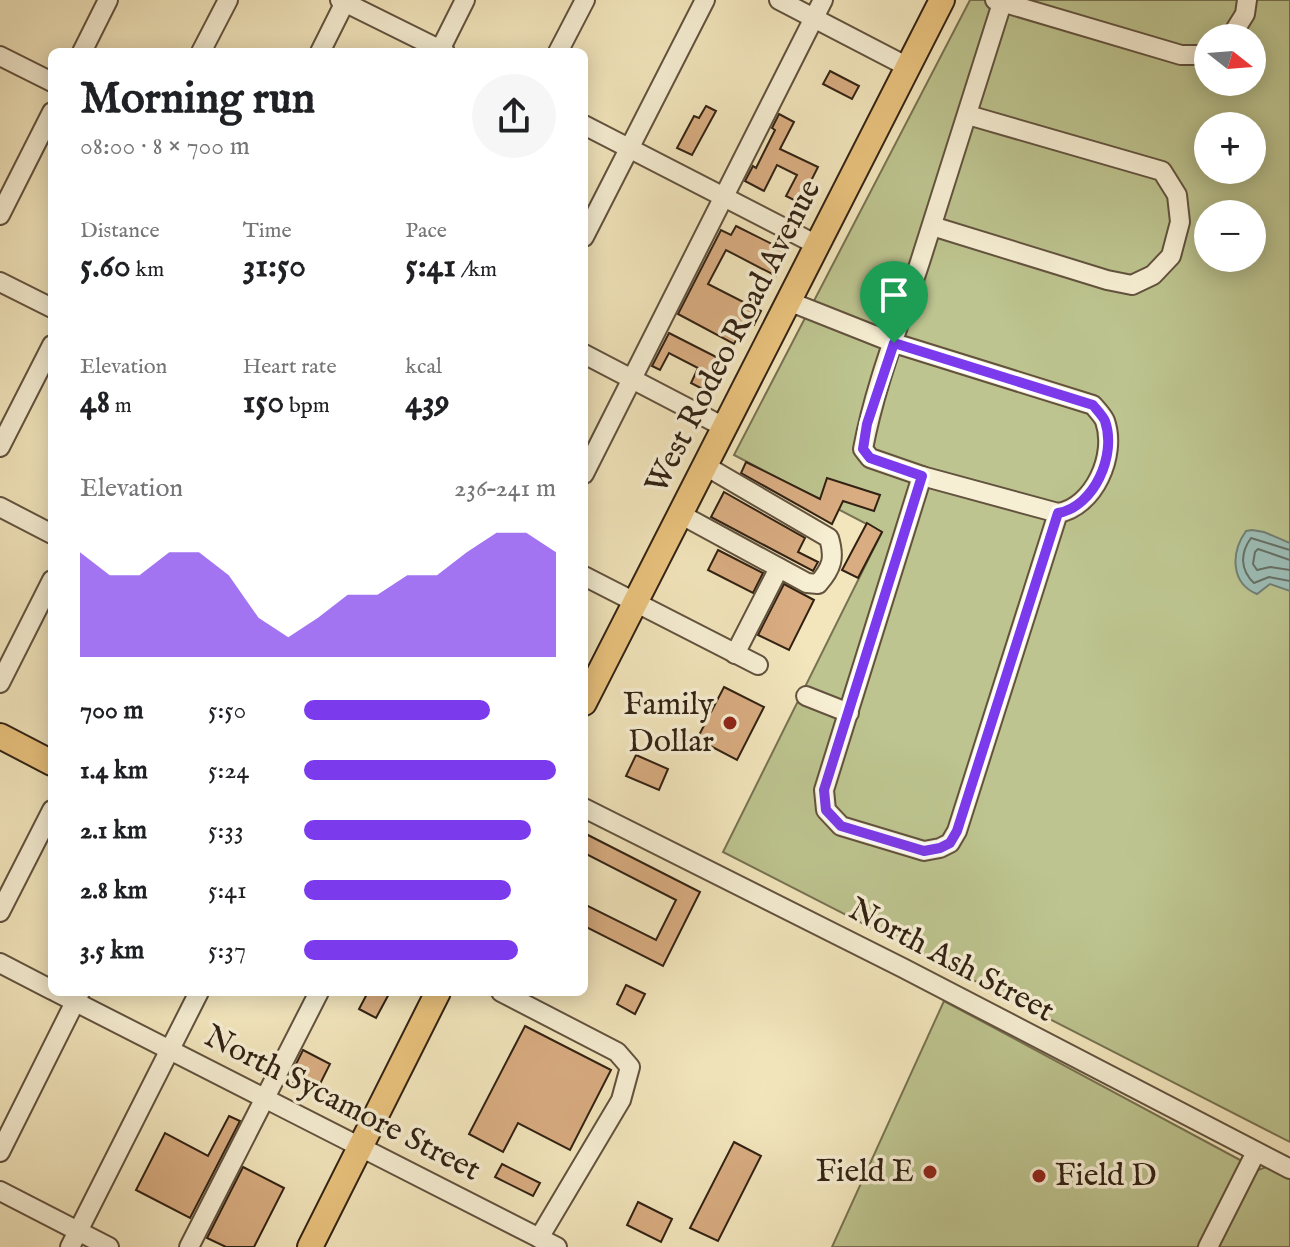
<!DOCTYPE html>
<meta charset="utf-8">
<style>
:root{--surface:#fff;--page:#f6f6f6;--text:#202124;--muted:#757577;--accent:#7c3aed}
body{margin:0;font-family:"IM FELL English",serif;background:var(--page);color:var(--text);height:100vh;display:flex;flex-direction:column;font-size:30px;white-space:nowrap}
*{box-sizing:border-box;margin:0}
p{font-size:26px;color:var(--muted)}
.icon{flex:none;width:44px;height:44px;fill:none;stroke:currentColor;stroke-width:2;stroke-linecap:round;stroke-linejoin:round}
.map{position:relative;flex:1;overflow:hidden}
.details{position:absolute;left:48px;top:48px;width:540px;height:948px;display:flex;flex-direction:column;background:var(--surface);border-radius:12px;box-shadow:0 4px 20px #0003}
.details>*{flex:none}
.needle{width:52px;rotate:107deg}
.controls{position:absolute;left:1194px;top:24px;display:grid;gap:16px}
.controls a{display:grid;place-items:center;width:72px;height:72px;border-radius:50%;background:var(--surface);box-shadow:0 4px 20px #0003;font-size:40px}
.pin{position:absolute;display:grid;place-items:center;width:68px;height:68px;color:#fff;margin:-82px -34px;border-radius:50% 50% 50% 0;rotate:-45deg;box-shadow:0 0 8px #0007}
.pin .icon{rotate:45deg}
.round{display:grid;place-items:center;flex:none;width:84px;height:84px;border-radius:42px;background:var(--page)}
.head{display:flex;align-items:center;justify-content:space-between;height:136px;padding:0 32px}
h1{font-size:44px;font-weight:700;line-height:60px}
.figures{display:grid;grid-template-columns:repeat(3,1fr);gap:12px;height:136px;padding:8px 32px}
.figures div{display:grid;align-content:center}
.figures b{font-size:34px;font-weight:700}
.figures small{font-size:22px;font-weight:400}
.figures p{font-size:22px}
.chart{height:224px;padding:16px 32px}
.chart p{display:flex;justify-content:space-between}
.chart svg{width:100%;height:144px;margin-top:8px;fill:var(--accent);opacity:.7}
ul{padding:0 32px;list-style:none;font-size:26px}
li{display:grid;grid-template-columns:128px 96px 1fr;align-items:center;height:60px}
li i{height:20px;border-radius:10px;background:var(--accent)}
.map>svg:first-child{display:block}
.green{fill:#bdc48f;stroke:#777251;stroke-width:2;fill-rule:evenodd}
.water{fill:#9dbeb7;stroke:#727f75;stroke-width:2}
.lines{fill:none;stroke-linecap:round;stroke-linejoin:round}
.shore{stroke:#677065;stroke-width:2}
.building{fill:#d9ad81;stroke:#312113;stroke-width:2}
.minor-casing{stroke:#62523e;stroke-width:22}
.major-casing{stroke:#312113;stroke-width:28}
.minor{stroke:#f7efd4;stroke-width:18}
.major{stroke:#eac37e;stroke-width:24}
.route-casing{stroke:#fff;stroke-width:16}
.route{stroke:#7c3aed;stroke-width:10}
.poi-dot{fill:#8f2418;stroke:#f7efd4;stroke-width:3}
.labels{text-anchor:middle;dominant-baseline:central;stroke-width:7;stroke-linejoin:round;paint-order:stroke}
.street-label{font-size:32px;fill:#312113;stroke:#f7efd4}
.poi-label{font-size:32px;fill:#312113;stroke:#f7efd4;text-anchor:end}
</style>
<div class="map">
<svg width="1290" height="1247" viewBox="0 0 1290 1247">
<rect width="100%" height="100%" fill="#f3e6bd"/>
<filter id="stains"><feTurbulence type="fractalNoise" baseFrequency=".0025" numOctaves="4"/><feColorMatrix values="0 0 0 0 .2 0 0 0 0 .09 0 0 0 0 .02 0 0 0 .5 -.17"/></filter>
<radialGradient id="worn" r=".72"><stop offset=".6" stop-color="#630" stop-opacity="0"/><stop offset="1" stop-color="#630" stop-opacity=".3"/></radialGradient>
<g class="green">
<path d="M970 0H1290V1142L723 852 882 532 734 455ZM1208 38H1252V82H1208ZM1208 126H1252V170H1208ZM1208 214H1252V258H1208Z"/>
<path d="M944 1001 1242 1161 1198 1247H832Z"/>
<path d="M1269 1166 1290 1177V1247H1217L1255 1171Z"/>
</g>
<path class="water" d="M1252 530 1264 532 1290 543V591L1270 584 1257 594C1230 583 1231 552 1246 531Z"/>
<g class="lines">
<g class="shore">
<path d="M1290 550 1251 538C1240 553 1240 570 1254 583L1269 577 1290 581"/>
<path d="M1290 560 1258 549 1255 552 1253 564 1257 570 1270 567 1290 570"/>
</g>
</g>
<g class="building">
<path d="M830 71 859 86 852 99 823 84Z"/>
<path d="M706 106 716 111 692 155 677 148 694 116 699 118Z"/>
<path d="M779 114 794 122 780 149 818 167 800 203 786 196 797 175 777 165 764 191 745 181 753 166 756 168 775 130 772 128Z"/>
<path d="M736 226 788 252 776 276 726 250 708 284 761 311 754 325 746 321 734 344 678 314 721 230 731 235Z"/>
<path d="M669 333 728 363 712 394 691 383 698 368 669 353 660 370 652 366Z"/>
<path d="M746 462 820 499 827 478 880 495 874 511 843 501 832 524 741 473Z"/>
<path d="M724 492 805 538 798 552 818 562 813 571 711 517Z"/>
<path d="M867 523 882 532 858 578 842 570Z"/>
<path d="M718 550 763 573 753 593 708 570Z"/>
<path d="M784 584 814 600 789 650 758 635Z"/>
<path d="M724 687 764 707 737 760 697 739Z"/>
<path d="M636 755 668 769 659 790 626 776Z"/>
<path d="M584 833 700 892 663 966 584 926V904L656 940 676 900 584 853Z"/>
<path d="M626 985 645 994 635 1014 617 1004Z"/>
<path d="M368 992H390L376 1018 359 1009Z"/>
<path d="M525 1026 611 1070 570 1150 518 1123 503 1152 469 1134Z"/>
<path d="M303 1050 330 1064 315 1094 288 1080Z"/>
<path d="M229 1116 240 1121 190 1218 136 1190 165 1133 208 1156Z"/>
<path d="M734 1142 761 1156 718 1241 690 1228Z"/>
<path d="M502 1164 540 1183 533 1196 495 1177Z"/>
<path d="M243 1167 284 1188 254 1247H226L207 1238Z"/>
<path d="M638 1202 672 1219 661 1242 627 1225Z"/>
</g>
<g class="lines">
<g class="minor-casing">
<g id="minor">
<path d="M340 0 445 52"/>
<path d="M779 0 908 67"/>
<path d="M995 0 1181 55H1201L1208 52"/>
<path d="M1230 38 1245 14 1247 0"/>
<path d="M82 52 108 0"/>
<path d="M201 52 228 0"/>
<path d="M320 52 346 0"/>
<path d="M439 52 465 0"/>
<path d="M558 52 585 0"/>
<path d="M0 56 52 82"/>
<path d="M584 125 817 245"/>
<path d="M0 215 52 112"/>
<path d="M932 226 1107 280 1132 285 1153 275 1171 256 1180 222 1177 195 1162 171 968 115"/>
<path d="M584 237 705 0"/>
<path d="M0 282 52 308"/>
<path d="M788 301 894 343 1093 405C1097 410 1103 416 1105 421 1117 455 1094 507 1058 513L922 476 870 458 863 449C875 385 900 323 920 262 948 175 975 87 1003 0"/>
<path d="M584 354 724 427"/>
<path d="M0 447 52 345"/>
<path d="M584 474 823 0"/>
<path d="M922 476 824 790 826 810 841 826 924 851 940 848 950 843 957 831 1058 513"/>
<path d="M0 507 52 534"/>
<path d="M680 514 807 583 818 584C832 568 835 558 829 538L704 465"/>
<path d="M584 576 758 665"/>
<path d="M735 654 779 568"/>
<path d="M0 683 52 580"/>
<path d="M806 696 849 713"/>
<path d="M584 808 903 968 1290 1169"/>
<path d="M0 912 52 810"/>
<path d="M0 963 52 990"/>
<path d="M56 992 557 1247"/>
<path d="M501 992 617 1052 630 1067 621 1100 539 1238"/>
<path d="M0 1152 80 992"/>
<path d="M0 1191 109 1247"/>
<path d="M70 1247 199 992"/>
<path d="M189 1247 319 992"/>
<path d="M1208 1247 1256 1152"/>
</g>
</g>
<g class="major-casing">
<g id="major">
<path d="M584 703 942 0"/>
<path d="M0 736 52 763"/>
<path d="M310 1247 438 992"/>
</g>
</g>
<use href="#minor" class="minor"/>
<use href="#major" class="major"/>
</g>
<g class="lines">
<g class="route-casing">
<path id="route" d="M894 343 1093 405C1097 410 1103 416 1105 421 1117 455 1094 507 1058 513L957 831 950 843 940 848 924 851 841 826 826 810 824 790 922 476 870 458 863 449 867 424Z"/>
</g>
<use href="#route" class="route"/>
</g>
<g class="poi-dot">
<circle cx="730" cy="723" r="8"/>
<circle cx="930" cy="1172" r="8"/>
<circle cx="1039" cy="1176" r="8"/>
</g>
<g class="labels">
<g class="street-label">
<text transform="translate(734 337) rotate(-63)">West Rodeo Road Avenue</text>
<text transform="translate(951 961) rotate(28)">North Ash Street</text>
<text transform="translate(342 1104) rotate(27)">North Sycamore Street</text>
</g>
<g class="poi-label">
<text x="714" y="705">Family<tspan x="714" dy="37">Dollar</tspan></text>
<text x="914" y="1172">Field E</text>
<text x="1055" y="1176" text-anchor="start">Field D</text>
</g>
</g>
<rect width="100%" height="100%" filter="url(#stains)"/>
<rect width="100%" height="100%" fill="url(#worn)"/>
</svg>
<div class="controls">
<a><svg class="needle" viewBox="-14 -14 28 28"><path d="M0-13l5 13h-10z" fill="#e53935"/><path d="M0 13l5-13h-10z" fill="#757577"/></svg></a>
<a>+</a>
<a>−</a>
</div>
<div class="pin" style="left:894px;top:343px;background:#1e9e55"><svg class="icon" aria-label="arrive" viewBox="0 0 24 24"><path d="M6 21V4h12l-3 4 3 4H6"/></svg></div>
<section class="details">
<div class="head"><div><h1>Morning run</h1><p>08:00 · 8 × 700 m</p></div><a class="round"><svg class="icon" aria-label="share" viewBox="0 0 24 24"><path d="M12 15V3M7 8l5-5 5 5M5 13v7h14v-7"/></svg></a></div>
<div class="figures">
<div><p>Distance</p><b>5.60<small> km</small></b></div>
<div><p>Time</p><b>31:50</b></div>
<div><p>Pace</p><b>5:41<small> /km</small></b></div>
</div>
<div class="figures">
<div><p>Elevation</p><b>48<small> m</small></b></div>
<div><p>Heart rate</p><b>150<small> bpm</small></b></div>
<div><p>kcal</p><b>439</b></div>
</div>
<div class="chart"><p><span>Elevation</span>236–241 m</p>
<svg viewBox="0 0 160 44" preserveAspectRatio="none"><path d="M0 44V12L10 19L20 19L30 12L40 12L50 19L60 32L70 38L80 32L90 25L100 25L110 19L120 19L130 12L140 6L150 6L160 12V44z"/></svg>
</div>
<ul>
<li><b>700 m</b>5:50<i style="width:74%"></i></li>
<li><b>1.4 km</b>5:24<i style="width:100%"></i></li>
<li><b>2.1 km</b>5:33<i style="width:90%"></i></li>
<li><b>2.8 km</b>5:41<i style="width:82%"></i></li>
<li><b>3.5 km</b>5:37<i style="width:85%"></i></li>
</ul>
</section>
</div>
